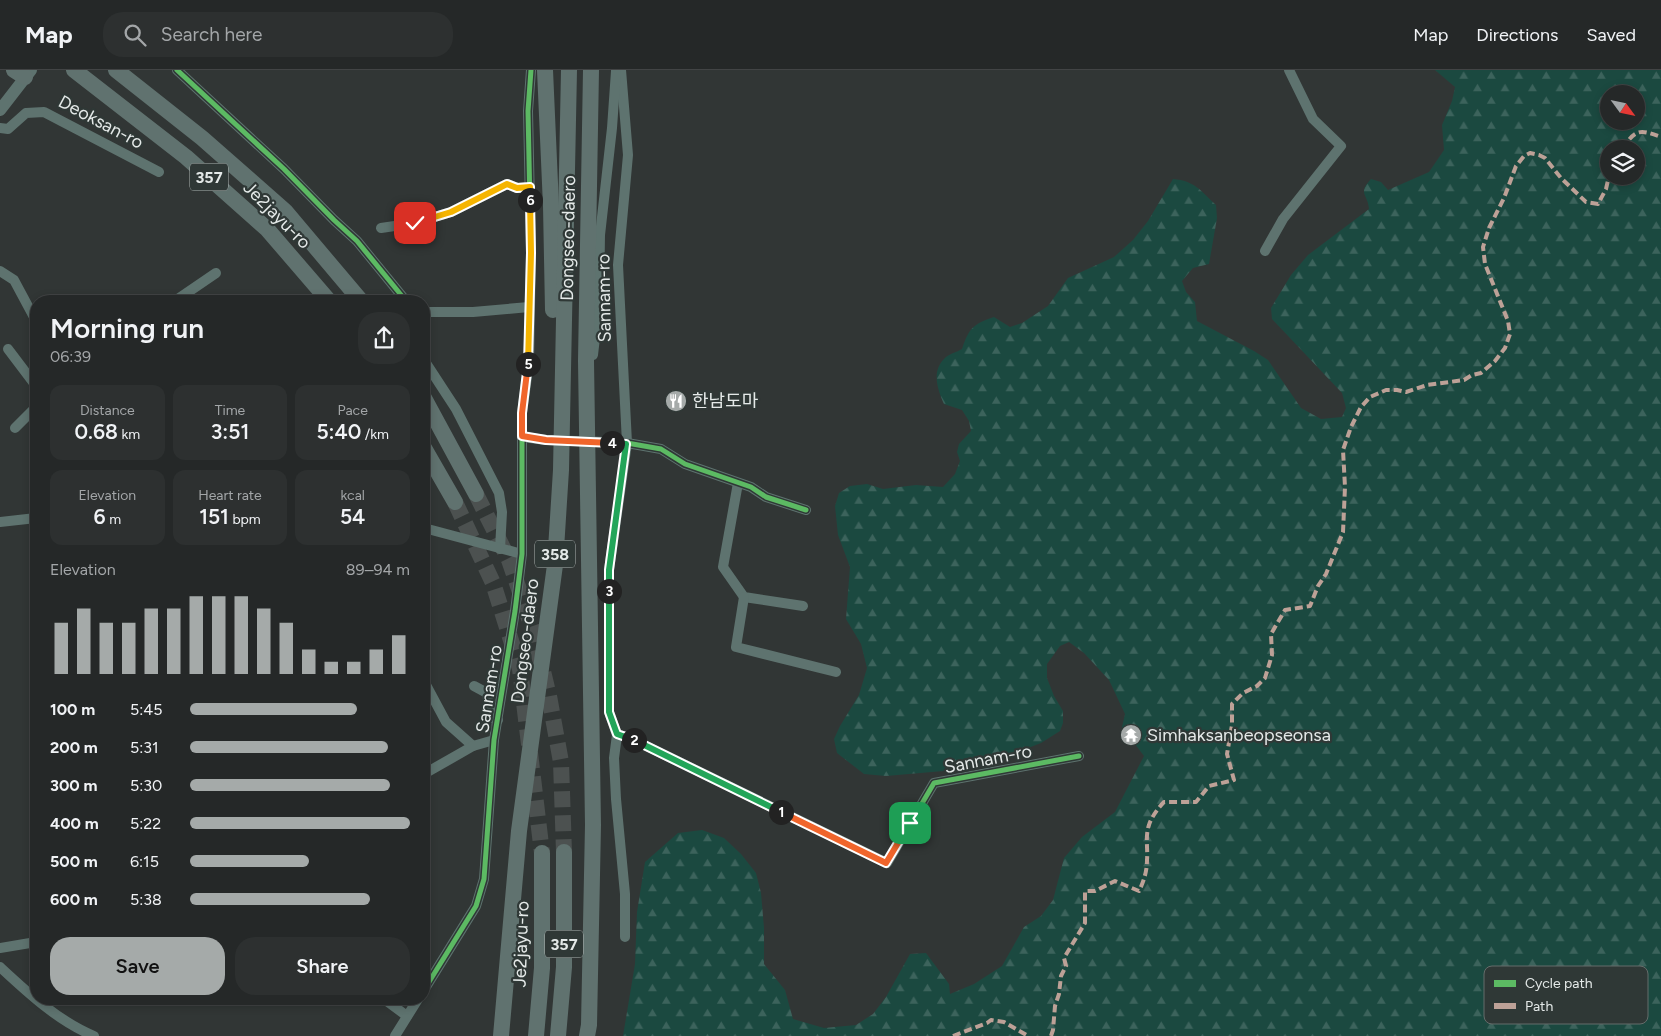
<!DOCTYPE html>
<meta charset="utf-8">
<style>
:root{--surface:#252828;--page:#2d3030;--text:#f1f3f6;--muted:#a3a6a8;--line:#424445;--accent:#a5aaa9}
body{margin:0;font-family:Figtree,"Noto Sans KR",sans-serif;background:var(--page);color:var(--text);height:100vh;display:flex;flex-direction:column;font-size:19px;white-space:nowrap}
*{box-sizing:border-box;margin:0}
p{font-size:16px;color:var(--muted)}
.icon{flex:none;width:28px;height:28px;fill:none;stroke:currentColor;stroke-width:2;stroke-linecap:round;stroke-linejoin:round}
.map{position:relative;flex:1;overflow:hidden}
.sheet{position:absolute;left:30px;top:225px;width:400px;height:710px;display:flex;flex-direction:column;background:var(--surface);border-radius:20px;box-shadow:0 2px 8px #0003,0 0 0 1px var(--line)}
.sheet>*{flex:none}
.needle{width:32px;rotate:123deg}
.fabs{position:absolute;left:1600px;top:15px;display:grid;gap:10px}
.fabs a{display:grid;place-items:center;width:45px;height:45px;border-radius:50%;background:var(--surface);box-shadow:0 2px 8px #0003,0 0 0 1px var(--line);font-size:25px}
.pin{position:absolute;display:grid;place-items:center;width:42px;height:42px;color:#fff;margin:-21px;border-radius:10px;box-shadow:0 2px 8px #0006}
.km{position:absolute;width:25px;height:25px;margin:-12px;border-radius:50%;background:#222;color:#fff;font-size:14px;line-height:25px;text-align:center}
.round{display:grid;place-items:center;flex:none;width:52px;height:52px;border-radius:20px;background:var(--page)}
.overview{display:flex;align-items:center;justify-content:space-between;height:85px;padding:0 20px}
h1{font-size:28px;font-weight:600;line-height:38px}
.metrics{display:grid;grid-template-columns:repeat(3,1fr);gap:8px;height:85px;padding:5px 20px}
.metrics div{display:grid;align-content:center;border-radius:12px;background:var(--page);text-align:center}
.metrics b{font-size:21px;font-weight:600}
.metrics small{font-size:14px;font-weight:400}
.metrics p{font-size:14px}
.chart{height:140px;padding:10px 20px}
.chart p{display:flex;justify-content:space-between}
.chart svg{width:100%;height:90px;margin-top:5px;stroke:var(--accent);stroke-width:6}
.primary-button{display:flex;gap:10px;margin-top:auto;padding:10px 20px}
.primary-button a{flex:1;height:58px;border-radius:20px;background:var(--accent);color:#111;font-size:20px;font-weight:600;line-height:58px;text-align:center}
.primary-button a+a{background:var(--page);color:var(--text)}
ul{padding:0 20px;list-style:none;font-size:16px}
li{display:grid;grid-template-columns:80px 60px 1fr;align-items:center;height:38px}
li i{height:12px;border-radius:6px;background:var(--accent)}
header{display:flex;align-items:center;gap:30px;box-sizing:border-box;height:70px;padding:0 25px;background:var(--surface);border-bottom:1px solid var(--line)}
header strong{font-size:24px}
nav{display:flex;gap:28px;margin-inline-start:auto;font-size:18px}
.search{width:350px;height:45px;background:var(--page);display:flex;align-items:center;gap:12px;box-sizing:border-box;padding:0 18px;border-radius:20px;color:var(--muted);font-size:19px}
.map>svg:first-child{display:block}
.forest{fill:url(#forest-firs);fill-rule:evenodd}
.lines{fill:none;stroke-linecap:round;stroke-linejoin:round}
.trunk-tunnel{stroke:#4c5150;stroke-width:16;stroke-dasharray:16 8;stroke-linecap:butt}
.minor{stroke:#5e736f;stroke-width:10}
.tertiary{stroke:#5e736f;stroke-width:12}
.trunk{stroke:#60726f;stroke-width:16}
.minor-bridge{stroke:#5e736f;stroke-width:10}
.quiet{stroke:#bda197;stroke-width:4;stroke-dasharray:8 4;stroke-linecap:butt}
.cycleway-casing{stroke:#2f3836;stroke-width:8}
.cycleway{stroke:#5cba63;stroke-width:5}
.split-1-casing{stroke:#fff;stroke-width:10}
.split-2-casing{stroke:#fff;stroke-width:10}
.split-3-casing{stroke:#fff;stroke-width:10}
.split-4-casing{stroke:#fff;stroke-width:10}
.split-5-casing{stroke:#fff;stroke-width:10}
.split-6-casing{stroke:#fff;stroke-width:10}
.split-7-casing{stroke:#fff;stroke-width:10}
.split-1{stroke:#f0652b;stroke-width:6}
.split-2{stroke:#22a559;stroke-width:6}
.split-3{stroke:#22a559;stroke-width:6}
.split-4{stroke:#22a559;stroke-width:6}
.split-5{stroke:#f0652b;stroke-width:6}
.split-6{stroke:#f5b400;stroke-width:6}
.split-7{stroke:#f5b400;stroke-width:6}
.labels{text-anchor:middle;dominant-baseline:central;stroke-width:4.5;stroke-linejoin:round;paint-order:stroke}
.shield{fill:#2f3836;stroke:#aeb4b3;stroke-width:1}
.shield-label{font-size:16px;font-weight:bold;fill:#e4e9e8}
.street-label{font-size:18px;fill:#e4e9e8;stroke:#2f3836}
.poi-label{font-size:18px;fill:#e4e9e8;stroke:#2f3836;text-anchor:start}
.key{fill:#2f3836;stroke:#656d6b;stroke-width:1}
.key-label{font-size:14px;fill:#e4e9e8}
</style>
<header>
<strong>Map</strong>
<div class="search"><svg class="icon" aria-label="search" viewBox="0 0 24 24"><circle cx="10" cy="10" r="6"/><path d="M15 15l6 6"/></svg>Search here</div>
<nav><a>Map</a><a>Directions</a><a>Saved</a></nav>
</header>
<div class="map">
<svg width="1661" height="966" viewBox="0 0 1661 966">
<defs>
<pattern id="forest-firs" width="22" height="20" patternUnits="userSpaceOnUse" patternTransform="scale(1.25)"><rect width="22" height="20" fill="#1b4940"/><path d="M5 1l3.5 6h-7zM16 11l3.5 6h-7z" fill="#3c635c"/></pattern>
</defs>
<rect width="100%" height="100%" fill="#313635"/>
<path class="forest" d="M1435 0H1661V966H623L635 894 637 842 645 792 678 763 702 760 724 768 741 784 756 803 761 823 764 858V894L785 920 793 949 824 958 856 955 873 944 886 927 910 884 926 883 949 914 950 924 974 914 1002 896 1024 857 1041 846 1053 830 1064 788 1082 767 1115 742 1144 686 1122 657 1125 644 1109 610 1084 583 1069 572 1060 576 1047 594V608L1054 626 1063 641V653L1060 661 1041 673 1023 680 955 700 886 706 864 704 837 683 834 669 840 656 859 625 867 598 861 574 846 549 850 497 838 465 835 436 839 423 850 416 867 414 883 419 916 415 943 417 955 404 960 391 957 382 959 374 971 361 969 351 962 340 944 334C938 320 931 302 944 289 948 284 957 282 962 279 969 258 973 254 994 247L1010 257 1022 253 1048 236 1068 208 1114 187 1133 170 1148 151 1173 109C1195 111 1200 120 1216 135L1217 148 1209 194 1193 198 1182 211 1186 222 1195 232 1197 251 1254 281 1268 290 1301 338 1321 349 1342 347 1346 338 1342 323 1272 249 1271 238 1291 205 1308 185 1369 139C1368 124 1357 124 1371 109L1381 112 1388 120 1429 102 1444 80 1442 55 1452 31 1455 17ZM1609 24H1636V51H1609ZM1609 79H1636V106H1609Z"/>
<g class="lines">
<g class="trunk-tunnel">
<path d="M476 424 509 490 533 560 549 626 561 692 564 782"/>
<path d="M455 432 493 513 520 599 542 783"/>
</g>
<g class="minor">
<path d="M177 0 284 99 334 150 357 171 406 231"/>
<path d="M621 0 628 85 618 195 627 373 609 500V642L617 665 614 688 616 729 625 824V867"/>
<path d="M0 58 8 59 26 43 44 42 159 102"/>
<path d="M381 158 415 153 451 142 507 114 517 118 530 117"/>
<path d="M1265 181 1283 149 1341 76 1313 49 1289 0"/>
<path d="M0 201 14 210 36 251"/>
<path d="M175 231 216 203"/>
<path d="M424 242H473L529 237"/>
<path d="M8 279 36 316"/>
<path d="M593 285 599 233 600 165 612 58 616 1"/>
<path d="M424 290 456 339 499 423 502 442 500 479"/>
<path d="M15 358 36 337"/>
<path d="M522 367 546 370"/>
<path d="M605 372 627 373 661 379 685 394 751 417 766 427 806 440"/>
<path d="M738 413 723 497 744 527 803 536"/>
<path d="M0 452 36 448"/>
<path d="M424 458 522 484"/>
<path d="M744 527 736 577 836 602"/>
<path d="M424 611 446 652 473 676"/>
<path d="M474 616 487 623 490 647 498 650"/>
<path d="M617 665 628 667 887 793 934 713 1079 686"/>
<path d="M424 704 473 676 494 670"/>
<path d="M0 878 36 872"/>
<path d="M0 897C28 923 58 951 94 966"/>
<path d="M424 920 476 836 484 809 494 670 515 541 522 484V343L529 292 531 183 528 41 531 0"/>
<path d="M384 929 407 946"/>
<path d="M395 966 418 929"/>
</g>
<path class="tertiary" d="M0 40 31 0"/>
<g class="trunk">
<path d="M14 0 25 7"/>
<path d="M74 0 186 87 267 159 329 231"/>
<path d="M116 0 202 68 285 141 361 231"/>
<path d="M545 0 551 136 553 240"/>
<path d="M424 328 476 424"/>
<path d="M424 378 455 432"/>
<path d="M501 966 519 761 555 495 561 400 569 0"/>
<path d="M536 966 542 898V783"/>
<path d="M558 966 564 897V782"/>
<path d="M587 966 589 955 593 755 586 291 591 0"/>
</g>
<path class="minor-bridge" d="M546 370 605 372"/>
<g class="quiet">
<path d="M1622 79C1636 59 1639 59 1661 67"/>
<path d="M953 966 987 953 991 950 1004 952 1028 966"/>
<path d="M1051 966 1053 960 1055 936 1059 924 1061 906 1066 896 1064 888 1085 853V821H1095L1115 811 1139 821C1144 811 1147 801 1147 790 1148 779 1145 766 1149 755 1151 748 1158 738 1164 732H1196L1209 716 1234 710 1227 684 1232 655V634L1243 623 1257 616 1265 608 1272 585 1271 564 1285 540 1310 536 1318 516 1326 504 1343 462 1345 417 1343 380 1351 357 1361 337 1370 327 1386 320H1397L1406 322 1427 315 1464 310 1472 305 1481 303 1495 291 1505 278 1510 264 1508 251 1485 194 1483 177 1489 158 1504 128 1516 96 1524 86 1530 83 1539 85 1545 88 1561 108 1586 132 1598 134 1606 119 1609 106"/>
</g>
<g class="cycleway-casing">
<g id="cycleway">
<path d="M177 0 284 99 334 150 357 171 406 231"/>
<path d="M522 367 546 370 627 373 661 379 685 394 751 417 766 427 806 440"/>
<path d="M617 665 628 667 887 793 934 713 1079 686"/>
<path d="M424 920 476 836 484 809 494 670 515 541 522 484V343L529 292 531 183 528 41 531 0"/>
</g>
</g>
<use href="#cycleway" class="cycleway"/>
</g>
<g class="lines">
<g class="split-1-casing">
<path id="split-1" d="M781 742 886 793 910 753"/>
</g>
<g class="split-2-casing">
<path id="split-2" d="M634 670 781 742"/>
</g>
<g class="split-3-casing">
<path id="split-3" d="M609 521V642L617 664 634 670"/>
</g>
<g class="split-4-casing">
<path id="split-4" d="M609 521V500L626 374 612 373"/>
</g>
<g class="split-5-casing">
<path id="split-5" d="M528 294 522 343V366L546 370 612 373"/>
</g>
<g class="split-6-casing">
<path id="split-6" d="M528 294 531 183 530 130"/>
</g>
<g class="split-7-casing">
<path id="split-7" d="M415 153 451 142 507 114 517 118 530 117V130"/>
</g>
<use href="#split-1" class="split-1"/>
<use href="#split-2" class="split-2"/>
<use href="#split-3" class="split-3"/>
<use href="#split-4" class="split-4"/>
<use href="#split-5" class="split-5"/>
<use href="#split-6" class="split-6"/>
<use href="#split-7" class="split-7"/>
</g>
<defs>
<g id="restaurant-disc" transform="scale(1.125)"><circle r="9.5" fill="#a5aaa9" stroke="#2f3836"/><path d="M-5-6h1v4h1v-4h1v4h1v-4h1v5L-1.5 .5V6h-2V.5L-5-1ZM5-6V6H3V1.5H1.5Q1.5-4 5-6Z" fill="#fff"/></g>
<g id="temple-disc" transform="scale(1.125)"><circle r="9.5" fill="#a5aaa9" stroke="#2f3836"/><path d="M0-6L5-2H3V0L6.5 2.5H4V6H1.5V3h-3V6H-4V2.5H-6.5L-3 0V-2H-5Z" fill="#fff"/></g>
</defs>
<g fill-rule="evenodd">
<use href="#restaurant-disc" x="676" y="331"/>
<use href="#temple-disc" x="1131" y="665"/>
</g>
<g class="labels">
<g class="shield">
<rect x="190" y="93.5" width="38" height="27" rx="4"/>
<rect x="535" y="470.5" width="40" height="27" rx="4"/>
<rect x="545" y="860.5" width="38" height="27" rx="4"/>
</g>
<g class="shield-label">
<text x="209" y="107">357</text>
<text x="555" y="484">358</text>
<text x="564" y="874">357</text>
</g>
<g class="street-label">
<text transform="translate(101 52) rotate(28)">Deoksan-ro</text>
<text transform="translate(277 145) rotate(45)">Je2jayu-ro</text>
<text transform="translate(568 168) rotate(-89)">Dongseo-daero</text>
<text transform="translate(604 228) rotate(-91)">Sannam-ro</text>
<text transform="translate(525 571) rotate(-83)">Dongseo-daero</text>
<text transform="translate(489 619) rotate(-81)">Sannam-ro</text>
<text transform="translate(988 689) rotate(-11)">Sannam-ro</text>
<text transform="translate(521 874) rotate(-88)">Je2jayu-ro</text>
</g>
<g class="poi-label">
<text x="692" y="331">한남도마</text>
<text x="1147" y="665">Simhaksanbeopseonsa</text>
</g>
</g>
<rect x="1484" y="896" width="164" height="58" rx="8" class="key"/>
<rect x="1494" y="910" width="22" height="7" fill="#5cba63"/>
<rect x="1494" y="933" width="22" height="6" fill="#bda197"/>
<g class="key-label">
<text x="1525" y="918">Cycle path</text>
<text x="1525" y="941">Path</text>
</g>
</svg>
<div class="fabs">
<a><svg class="needle" viewBox="-14 -14 28 28"><path d="M0-13l5 13h-10z" fill="#e53935"/><path d="M0 13l5-13h-10z" fill="#a3a6a8"/></svg></a>
<a><svg class="icon" aria-label="layers" viewBox="0 0 24 24"><path d="M12 4l9 5-9 5-9-5zM3 14l9 5 9-5"/></svg></a>
</div>
<div class="pin" style="left:910px;top:753px;background:#1e9e55"><svg class="icon" aria-label="arrive" viewBox="0 0 24 24"><path d="M6 21V4h12l-3 4 3 4H6"/></svg></div>
<div class="pin" style="left:415px;top:153px;background:#d93025"><svg class="icon" aria-label="check" viewBox="0 0 24 24"><path d="M5 12l5 5 9-10"/></svg></div>
<b class="km" style="left:781px;top:742px">1</b>
<b class="km" style="left:634px;top:670px">2</b>
<b class="km" style="left:609px;top:521px">3</b>
<b class="km" style="left:612px;top:373px">4</b>
<b class="km" style="left:528px;top:294px">5</b>
<b class="km" style="left:530px;top:130px">6</b>
<section class="sheet">
<div class="overview"><div><h1>Morning run</h1><p>06:39</p></div><a class="round"><svg class="icon" aria-label="share" viewBox="0 0 24 24"><path d="M12 15V3M7 8l5-5 5 5M5 13v7h14v-7"/></svg></a></div>
<div class="metrics">
<div><p>Distance</p><b>0.68<small> km</small></b></div>
<div><p>Time</p><b>3:51</b></div>
<div><p>Pace</p><b>5:40<small> /km</small></b></div>
</div>
<div class="metrics">
<div><p>Elevation</p><b>6<small> m</small></b></div>
<div><p>Heart rate</p><b>151<small> bpm</small></b></div>
<div><p>kcal</p><b>54</b></div>
</div>
<div class="chart"><p><span>Elevation</span>89–94 m</p>
<svg viewBox="0 0 160 44" preserveAspectRatio="none"><path d="M5 44V19M15 44V12M25 44V19M35 44V19M45 44V12M55 44V12M65 44V6M75 44V6M85 44V6M95 44V12M105 44V19M115 44V32M125 44V38M135 44V38M145 44V32M155 44V25"/></svg>
</div>
<ul>
<li><b>100 m</b>5:45<i style="width:76%"></i></li>
<li><b>200 m</b>5:31<i style="width:90%"></i></li>
<li><b>300 m</b>5:30<i style="width:91%"></i></li>
<li><b>400 m</b>5:22<i style="width:100%"></i></li>
<li><b>500 m</b>6:15<i style="width:54%"></i></li>
<li><b>600 m</b>5:38<i style="width:82%"></i></li>
</ul>
<div class="primary-button"><a>Save</a><a>Share</a></div>
</section>
</div>
